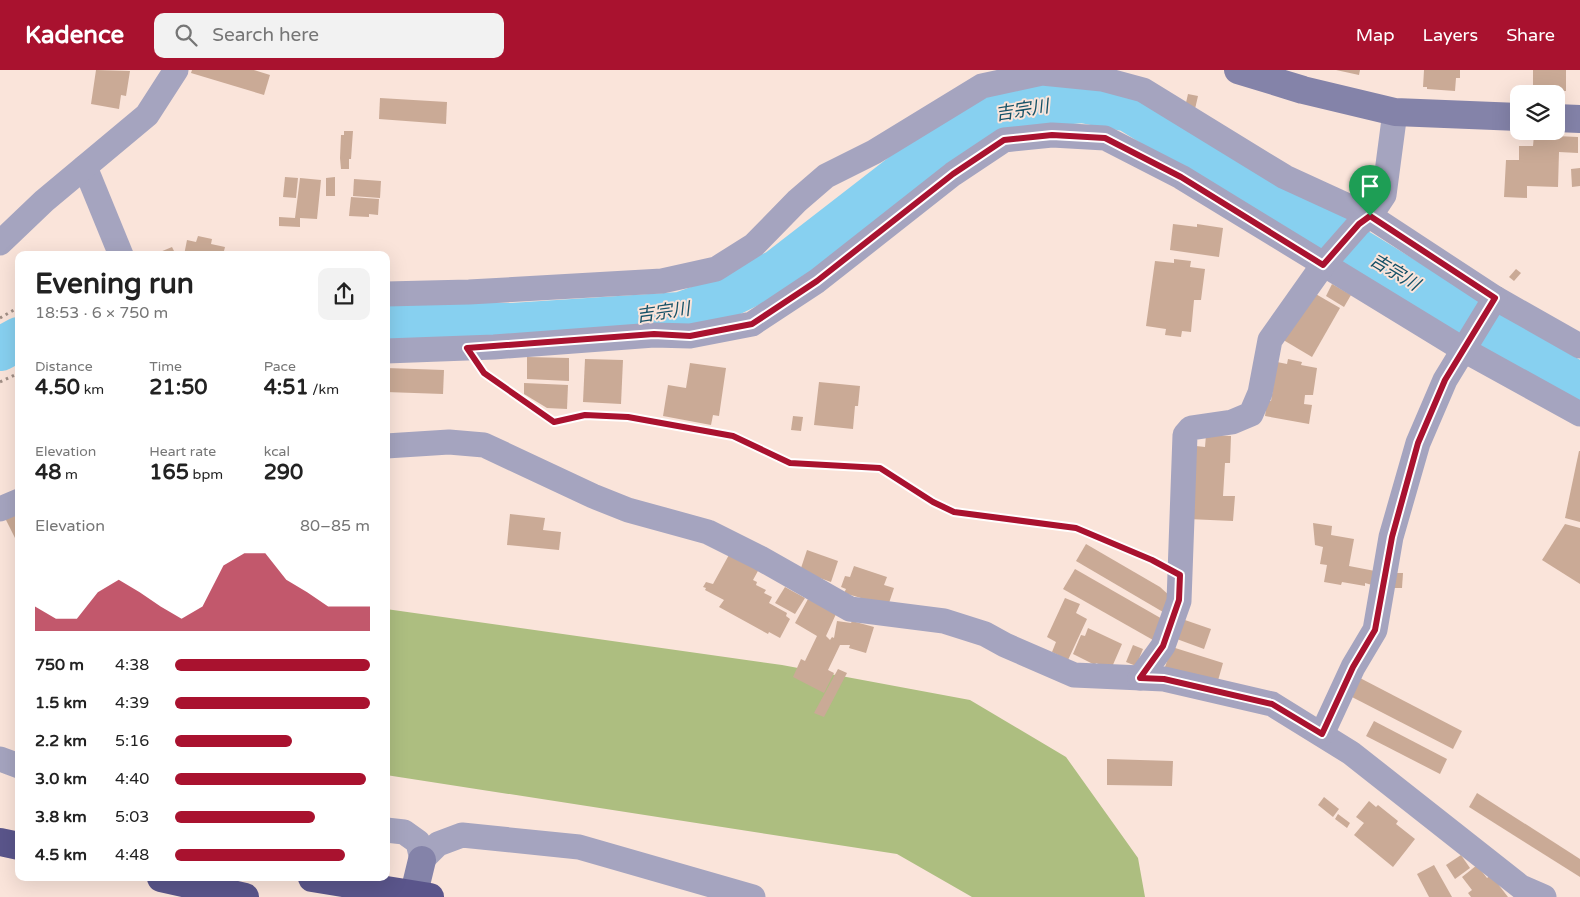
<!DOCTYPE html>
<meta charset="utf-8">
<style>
:root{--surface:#fff;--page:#f2f2f2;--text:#222;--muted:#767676;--accent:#a9122f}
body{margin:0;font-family:"Varela Round","Noto Sans JP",sans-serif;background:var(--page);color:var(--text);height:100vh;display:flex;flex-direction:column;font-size:19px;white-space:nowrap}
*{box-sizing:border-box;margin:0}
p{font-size:16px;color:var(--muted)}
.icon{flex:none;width:28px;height:28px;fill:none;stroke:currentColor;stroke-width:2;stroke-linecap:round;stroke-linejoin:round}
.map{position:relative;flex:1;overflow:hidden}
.side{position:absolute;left:15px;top:181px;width:375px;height:630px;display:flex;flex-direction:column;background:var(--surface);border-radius:10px;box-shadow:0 5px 20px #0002}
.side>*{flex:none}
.tools{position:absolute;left:1510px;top:15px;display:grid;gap:10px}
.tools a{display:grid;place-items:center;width:55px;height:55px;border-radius:10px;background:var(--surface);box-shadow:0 5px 20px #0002;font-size:25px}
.pin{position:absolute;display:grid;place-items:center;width:42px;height:42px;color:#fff;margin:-51px -21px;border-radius:50% 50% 50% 0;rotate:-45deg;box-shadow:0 0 5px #0007}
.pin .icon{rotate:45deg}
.round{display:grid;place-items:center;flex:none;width:52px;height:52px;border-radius:10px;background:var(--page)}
.headline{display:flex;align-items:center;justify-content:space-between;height:85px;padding:0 20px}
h1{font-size:28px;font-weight:700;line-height:38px}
.figures{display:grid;grid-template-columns:repeat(3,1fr);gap:8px;height:85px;padding:5px 20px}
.figures div{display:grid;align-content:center}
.figures b{font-size:21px;font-weight:700}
.figures small{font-size:14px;font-weight:400}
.figures p{font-size:14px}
.chart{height:140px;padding:10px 20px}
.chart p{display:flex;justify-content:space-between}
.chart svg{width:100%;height:90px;margin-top:5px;fill:var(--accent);opacity:.7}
ul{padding:0 20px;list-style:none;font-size:16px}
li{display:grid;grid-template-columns:80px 60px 1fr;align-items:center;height:38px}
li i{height:12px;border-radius:6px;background:var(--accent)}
header{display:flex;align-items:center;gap:30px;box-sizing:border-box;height:70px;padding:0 25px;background:var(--accent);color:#fff}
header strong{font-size:24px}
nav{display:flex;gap:28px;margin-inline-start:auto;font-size:18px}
.search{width:350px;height:45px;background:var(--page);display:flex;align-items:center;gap:12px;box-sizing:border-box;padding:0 18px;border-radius:10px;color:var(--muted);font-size:19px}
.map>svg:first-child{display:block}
.forest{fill:#adbe80}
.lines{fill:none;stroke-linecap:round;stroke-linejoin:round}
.river{stroke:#87d0f0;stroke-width:44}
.building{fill:#caaa96}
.path{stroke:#a18f86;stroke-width:3;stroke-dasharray:2.5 4;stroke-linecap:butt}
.street{stroke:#a5a4bf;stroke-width:25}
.secondary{stroke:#8483a9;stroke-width:28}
.highway{stroke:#5a558b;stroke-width:28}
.route-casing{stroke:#fff;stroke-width:10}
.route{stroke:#a9122f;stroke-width:6}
.labels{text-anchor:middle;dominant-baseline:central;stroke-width:4;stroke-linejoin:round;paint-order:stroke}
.water-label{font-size:18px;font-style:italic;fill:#155167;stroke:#fae4da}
</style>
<header>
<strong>Kadence</strong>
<div class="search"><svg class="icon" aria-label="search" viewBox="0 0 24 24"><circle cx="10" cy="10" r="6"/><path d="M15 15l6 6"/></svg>Search here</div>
<nav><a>Map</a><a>Layers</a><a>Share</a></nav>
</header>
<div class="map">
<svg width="1580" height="827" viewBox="0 0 1580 827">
<rect width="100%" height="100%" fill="#fae4da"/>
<path class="forest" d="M386 539 782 595 970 630 1066 687 1138 788 1145 827H972L897 784 386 705Z"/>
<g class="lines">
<g class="river">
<path d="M386 252 512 255 681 244 717 231 778 201 933 81 991 43 1038 35 1082 31 1129 40 1531 287 1580 315"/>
<path d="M0 279 19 269"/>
</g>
</g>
<g class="building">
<path d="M96 0 130 1 126 26 121 25 119 39 91 34Z"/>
<path d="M192 0H254L270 5 264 25 191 3Z"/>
<path d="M1336 0H1360L1359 5Z"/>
<path d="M1424 0H1460V8H1456L1455 21 1427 19V17H1423Z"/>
<path d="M1533 0H1566V21H1538L1533 19Z"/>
<path d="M1188 24 1198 26 1195 39 1185 37Z"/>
<path d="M380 28 447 32 446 54 379 49Z"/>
<path d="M344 61H353L351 89H349V99H341L340 88 341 65H344Z"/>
<path d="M1534 65 1578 67V83L1559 82 1558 117 1527 116V128L1504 127 1506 90H1519V76H1533Z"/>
<path d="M1580 98V116L1572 117 1571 99Z"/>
<path d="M285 107 298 108 296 128 283 127Z"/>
<path d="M335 107V126H326V108Z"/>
<path d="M300 108 321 110 317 149 300 148V157L279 156V147L295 148Z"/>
<path d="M354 109 381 111 380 128 353 126Z"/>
<path d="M351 127 379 129 378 145 369 144V147L349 146Z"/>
<path d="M1173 154 1197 157V154L1223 158 1219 187 1170 180Z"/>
<path d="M198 166 212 169 211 174 225 177 223 185H184L187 170 196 172Z"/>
<path d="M172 177 176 185H161L160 182Z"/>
<path d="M1174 189 1191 191 1190 197 1205 199 1201 230H1194L1191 262 1182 261 1181 267 1165 265 1166 259 1146 256 1155 191 1174 193Z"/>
<path d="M1516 199 1521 203 1514 211 1509 207Z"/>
<path d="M1332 214 1351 225 1344 237 1326 226Z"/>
<path d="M1314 223 1340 238 1312 287 1280 268Z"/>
<path d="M527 287 569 288V311L527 309Z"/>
<path d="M585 289 623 290 621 334 583 332Z"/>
<path d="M1288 289 1302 292 1301 295 1317 298 1313 325H1305L1304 334 1312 335 1309 354 1265 346 1267 331H1271L1277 292 1287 294Z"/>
<path d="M690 293 726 298 719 346 713 345 711 355 663 346 668 315 686 318Z"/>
<path d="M386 298 444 300 443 324 386 322Z"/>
<path d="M819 312 860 316 858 336H855L853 359 814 355Z"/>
<path d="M524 313 568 315 567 339 547 338 524 324Z"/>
<path d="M793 346 803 347 801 361 791 360Z"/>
<path d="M1206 365 1231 366 1230 393H1225L1223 426H1235L1233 451 1188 449 1196 376 1205 377Z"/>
<path d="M1579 381H1580V452L1565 448Z"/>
<path d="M19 441V476L5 448Z"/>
<path d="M510 444 545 448 543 460 561 462 559 480 507 475Z"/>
<path d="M1313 453 1332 456 1331 465 1354 469 1349 496 1375 501 1372 515 1365 513V516L1342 512 1341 515 1324 512 1327 495 1320 494 1323 477 1315 475Z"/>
<path d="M1565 454 1580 458V514L1542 490Z"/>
<path d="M1086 474 1160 517 1171 527 1163 542 1076 491Z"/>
<path d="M807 480 838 491 831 512 800 501Z"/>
<path d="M730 483 759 499 753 510 757 512 756 515 766 520 764 523 772 527 769 533 787 543 786 546 790 549 780 568 769 562 768 564 719 537 724 530 705 520 706 518 703 517 706 512 713 514Z"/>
<path d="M854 496 887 507 884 515 894 518 888 536 844 523 846 519 841 517 845 506 850 507Z"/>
<path d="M1075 499 1164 550 1153 570 1063 519Z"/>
<path d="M1396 503H1403L1402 518H1394Z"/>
<path d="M785 517 805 528 795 544 775 533Z"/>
<path d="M1065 528 1080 534 1076 543 1087 549 1068 590 1052 582 1056 572 1047 567Z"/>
<path d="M808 529 836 544 826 566 830 570 832 567 834 568 837 551 851 553 852 551 874 557 866 583 849 578 850 575H840L828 600 834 603 824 623 793 607 801 589 805 591 817 566 795 553Z"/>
<path d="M1182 549 1211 559 1204 579 1174 568Z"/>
<path d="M1088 558 1122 574 1112 597H1106L1096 593 1095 595 1073 584 1081 565 1085 566Z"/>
<path d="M1133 575 1143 579 1136 596 1126 592Z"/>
<path d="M1172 577 1223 593 1217 614 1165 597Z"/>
<path d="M838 599 847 603 824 647 814 643Z"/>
<path d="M1360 608 1462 661 1453 679 1350 626Z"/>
<path d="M1374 651 1447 689 1440 704 1366 666Z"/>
<path d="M1107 689 1173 691 1172 716 1107 715Z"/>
<path d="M1477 723 1580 789V807L1469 737Z"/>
<path d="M1324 727 1339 739 1333 747 1318 735Z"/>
<path d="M1369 731 1376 737 1378 735 1398 751 1396 754 1415 769 1393 797 1354 765 1364 753 1356 747Z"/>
<path d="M1338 744 1350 753 1347 758 1335 749Z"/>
<path d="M1461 785 1470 798 1455 809 1446 795Z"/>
<path d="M1434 795 1452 827H1429L1417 804Z"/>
<path d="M1477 795 1487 808 1491 805 1508 827H1471L1468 823 1472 820 1462 807Z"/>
</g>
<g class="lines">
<g class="path">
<path d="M0 248 19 237"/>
<path d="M483 302 553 351 585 345 628 347 733 366 790 393 879 398 933 432 954 441 1076 458 1156 492"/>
<path d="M0 312 19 303"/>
</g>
<g class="street">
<path d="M85 97 121 185"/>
<path d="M0 173 44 131 147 45 176 0"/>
<path d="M386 224 469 222 662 211 716 199 754 175 797 131 826 106 874 82 982 16 1042 3 1102 9 1143 20 1285 107 1370 146 1495 228 1580 276"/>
<path d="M386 281 494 277 654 265 690 266 752 254 817 211 953 104 1004 70 1052 65 1105 68 1181 107 1464 280 1580 344"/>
<path d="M386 376 449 372 484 375 593 426 628 440 708 462 760 488 850 539 944 551 985 564 1005 575 1074 605 1164 609 1272 634 1351 683 1521 817 1544 827"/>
<path d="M0 439 19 431"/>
<path d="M1140 608 1163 576 1179 531 1185 365 1191 358 1232 352 1251 344 1260 323 1270 270 1323 195 1359 154 1370 146 1384 125 1395 42"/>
<path d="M1322 664 1353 597 1375 560 1391 467 1418 373 1445 310 1495 228"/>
<path d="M0 689 19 696"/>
<path d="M386 760 404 762 418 772 422 790 438 774 462 765 579 777 753 827"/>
</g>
<g class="secondary">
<path d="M1238 0 1303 20 1395 42 1519 47"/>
<path d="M1556 48 1580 49"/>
<path d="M413 827 422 790"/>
</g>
<g class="highway">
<path d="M0 772 19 776"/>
<path d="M161 808 245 827"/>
<path d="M312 808 430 827"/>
</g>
</g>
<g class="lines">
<g class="route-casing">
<path id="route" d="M1052 65 1105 68 1181 107 1323 195 1359 154 1370 146 1495 228 1445 310 1418 373 1392 467 1375 560 1353 597 1322 664 1272 634 1164 609 1140 608 1163 576 1179 530 1180 505 1152 490 1076 458 954 442 933 432 880 398 790 393 733 366 628 347 585 345 554 352 484 303 467 278 654 264 690 266 752 254 817 211 953 104 1004 70Z"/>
</g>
<use href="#route" class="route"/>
</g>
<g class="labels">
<g class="water-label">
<text transform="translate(1022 40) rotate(-9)">吉宗川</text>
<text transform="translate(1395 202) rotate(31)">吉宗川</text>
<text transform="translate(663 242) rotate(-8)">吉宗川</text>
</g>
</g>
</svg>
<div class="tools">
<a><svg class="icon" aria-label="layers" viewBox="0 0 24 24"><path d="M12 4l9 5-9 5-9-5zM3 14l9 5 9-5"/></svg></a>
</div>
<div class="pin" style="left:1370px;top:146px;background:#1e9e55"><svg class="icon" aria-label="arrive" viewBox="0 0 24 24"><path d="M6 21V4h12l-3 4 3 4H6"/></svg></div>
<section class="side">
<div class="headline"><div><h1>Evening run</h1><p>18:53 · 6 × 750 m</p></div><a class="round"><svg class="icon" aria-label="share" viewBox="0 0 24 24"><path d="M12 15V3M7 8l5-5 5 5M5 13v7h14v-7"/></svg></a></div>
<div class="figures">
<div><p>Distance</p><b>4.50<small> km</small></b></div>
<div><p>Time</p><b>21:50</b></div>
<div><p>Pace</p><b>4:51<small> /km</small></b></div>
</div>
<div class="figures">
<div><p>Elevation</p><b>48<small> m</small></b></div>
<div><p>Heart rate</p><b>165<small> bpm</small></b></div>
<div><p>kcal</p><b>290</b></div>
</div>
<div class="chart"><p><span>Elevation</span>80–85 m</p>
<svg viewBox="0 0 160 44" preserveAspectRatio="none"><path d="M0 44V32L10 38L20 38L30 25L40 19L50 25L60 32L70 38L80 32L90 12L100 6L110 6L120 19L130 25L140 32L150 32L160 32V44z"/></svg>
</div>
<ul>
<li><b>750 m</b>4:38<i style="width:100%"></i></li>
<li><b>1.5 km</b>4:39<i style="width:100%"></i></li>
<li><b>2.2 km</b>5:16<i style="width:60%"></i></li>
<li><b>3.0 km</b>4:40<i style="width:98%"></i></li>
<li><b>3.8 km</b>5:03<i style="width:72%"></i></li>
<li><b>4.5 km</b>4:48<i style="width:87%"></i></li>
</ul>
</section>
</div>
